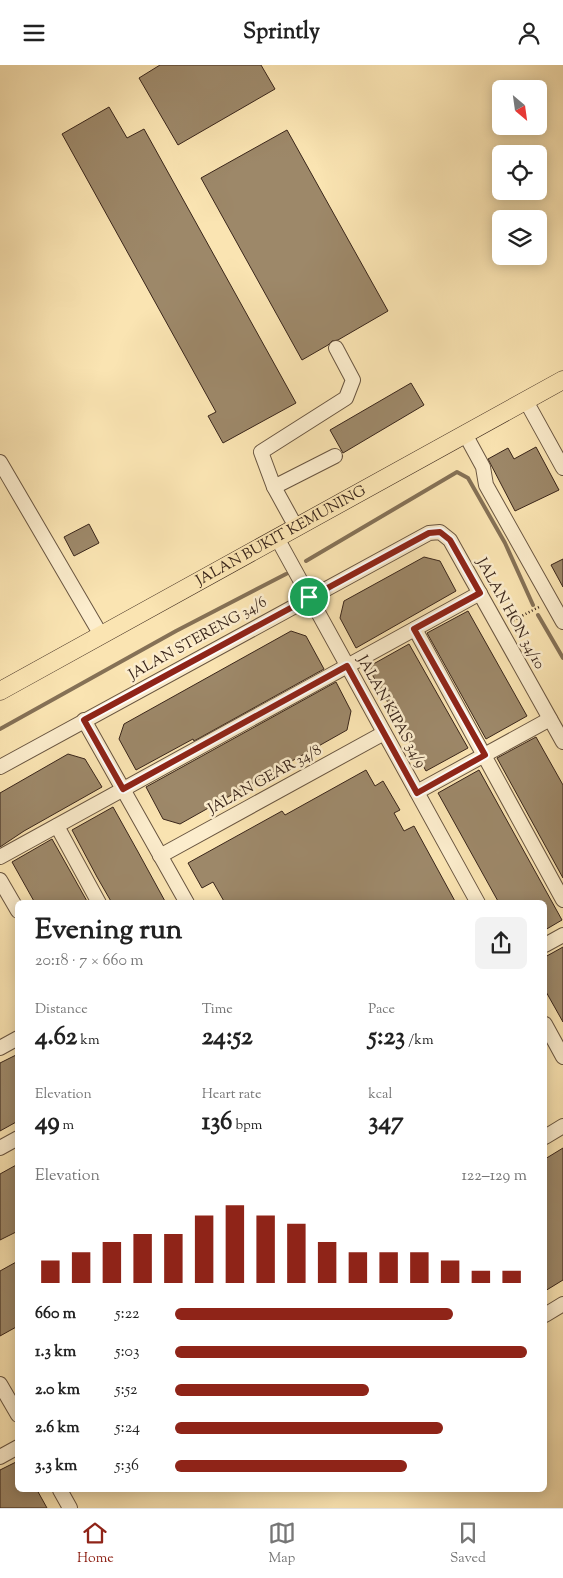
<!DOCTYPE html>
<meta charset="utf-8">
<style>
:root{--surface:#fff;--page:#f2f2f2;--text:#222;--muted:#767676;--line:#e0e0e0;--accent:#8f2418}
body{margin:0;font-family:"Sorts Mill Goudy",serif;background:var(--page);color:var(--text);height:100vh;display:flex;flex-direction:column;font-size:19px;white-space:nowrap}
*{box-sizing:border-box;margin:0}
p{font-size:16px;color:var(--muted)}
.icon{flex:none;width:28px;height:28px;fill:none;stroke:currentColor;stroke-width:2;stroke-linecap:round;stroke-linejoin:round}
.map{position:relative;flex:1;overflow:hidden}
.details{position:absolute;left:15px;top:835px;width:532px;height:592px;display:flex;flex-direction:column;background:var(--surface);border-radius:8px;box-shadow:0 2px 12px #0003}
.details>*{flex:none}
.needle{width:32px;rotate:151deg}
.controls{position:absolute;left:492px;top:15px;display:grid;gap:10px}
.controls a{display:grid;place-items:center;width:55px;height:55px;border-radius:8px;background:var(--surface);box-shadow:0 2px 12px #0003;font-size:25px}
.pin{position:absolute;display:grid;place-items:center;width:42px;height:42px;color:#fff;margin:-21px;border:2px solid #fff;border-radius:50%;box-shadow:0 1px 5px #0007}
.round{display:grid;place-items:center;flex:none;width:52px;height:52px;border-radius:8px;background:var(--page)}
.headline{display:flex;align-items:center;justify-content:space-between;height:85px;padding:0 20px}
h1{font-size:28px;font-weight:800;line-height:38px}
.metrics{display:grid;grid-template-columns:repeat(3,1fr);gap:8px;height:85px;padding:5px 20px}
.metrics div{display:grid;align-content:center}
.metrics b{font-size:25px;font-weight:800}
.metrics small{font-size:14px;font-weight:400}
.metrics p{font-size:14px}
.chart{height:140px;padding:10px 20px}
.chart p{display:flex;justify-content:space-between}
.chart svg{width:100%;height:90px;margin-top:5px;stroke:var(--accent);stroke-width:6}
ul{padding:0 20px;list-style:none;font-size:16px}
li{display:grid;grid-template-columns:80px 60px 1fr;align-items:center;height:38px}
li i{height:12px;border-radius:6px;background:var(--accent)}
header{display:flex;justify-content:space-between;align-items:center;height:65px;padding:0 20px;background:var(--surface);font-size:22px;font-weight:800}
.dock{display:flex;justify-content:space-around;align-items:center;height:70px;border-top:1px solid var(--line);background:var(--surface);font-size:14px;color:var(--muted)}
.dock a{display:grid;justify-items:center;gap:2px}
.dock .current{color:var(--accent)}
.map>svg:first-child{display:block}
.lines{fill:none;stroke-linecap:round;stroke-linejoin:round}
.stream{stroke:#857156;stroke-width:4}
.building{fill:#9d8869;stroke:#39251a}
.minor-casing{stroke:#695540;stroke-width:16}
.major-casing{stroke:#39251a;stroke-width:19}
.path{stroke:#39251a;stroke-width:2.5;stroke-dasharray:1 2.5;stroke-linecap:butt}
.minor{stroke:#fcedcd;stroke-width:14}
.major{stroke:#fae4b2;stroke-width:18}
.route-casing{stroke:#fff;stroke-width:10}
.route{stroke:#8f2418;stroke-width:6}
.labels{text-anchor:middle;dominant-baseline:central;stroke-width:5;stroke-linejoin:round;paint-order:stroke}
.street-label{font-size:15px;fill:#39251a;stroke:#fcedcd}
</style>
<header><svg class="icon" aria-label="menu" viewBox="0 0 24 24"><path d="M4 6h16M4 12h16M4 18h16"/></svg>Sprintly<svg class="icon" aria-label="person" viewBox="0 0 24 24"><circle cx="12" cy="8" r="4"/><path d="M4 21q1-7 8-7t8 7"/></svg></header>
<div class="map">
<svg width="563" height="1443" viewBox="0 0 563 1443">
<rect width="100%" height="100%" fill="#fae4b2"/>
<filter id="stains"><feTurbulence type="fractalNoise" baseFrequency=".004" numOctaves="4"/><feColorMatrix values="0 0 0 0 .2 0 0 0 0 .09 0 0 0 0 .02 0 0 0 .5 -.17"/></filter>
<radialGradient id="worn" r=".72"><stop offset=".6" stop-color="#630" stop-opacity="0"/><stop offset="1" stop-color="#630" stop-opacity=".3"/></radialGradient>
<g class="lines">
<g class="stream">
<path d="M306 496 457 407 468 413 505 478 533 540"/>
<path d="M538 550 563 593"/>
<path d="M0 664 176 566 286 509"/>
</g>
</g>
<g class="building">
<path d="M160 0H261L275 24 178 80 139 13Z"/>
<path d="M109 42 127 73 144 64 296 338 223 378 208 351 216 347 62 69Z"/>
<path d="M287 65 388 246 338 275 332 276 328 280 302 295 201 113Z"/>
<path d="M411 318 424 340 343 388 330 365Z"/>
<path d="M536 382 559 425 515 446 488 394 508 383 514 394Z"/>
<path d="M89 459 99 478 74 491 64 472Z"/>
<path d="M424 492 440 496 456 526 356 583 340 553 344 536Z"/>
<path d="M563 494V522L551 500Z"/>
<path d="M468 546 527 651 486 674 427 568Z"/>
<path d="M291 566 306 571 324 604 194 676 193 674 136 705 119 674 124 659Z"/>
<path d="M409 579 468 683 426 706 368 602Z"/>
<path d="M336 617 351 646 347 665 180 759 163 754 146 722Z"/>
<path d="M536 672 563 720V813L497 693Z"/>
<path d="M68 689 85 694 102 722 24 766 0 782V728Z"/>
<path d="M366 705 375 721 383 716 400 745 394 748 404 766 414 761 456 838H225L213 817 202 823 188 798 282 746 285 750Z"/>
<path d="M479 705 562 855 545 865V838H499L438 728Z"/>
<path d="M113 742 137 785 166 838H112L97 812 72 765Z"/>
<path d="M52 774 74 813 88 838H35L12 797Z"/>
<path d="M563 882V957L545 925V892Z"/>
<path d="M18 989V1056L0 1066V998Z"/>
<path d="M563 1083V1215L545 1226V1094Z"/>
<path d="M18 1099V1166L0 1175V1109Z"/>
<path d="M18 1196V1261L0 1271V1206Z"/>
<path d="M18 1396V1425H37L47 1443H0V1405Z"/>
</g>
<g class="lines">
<g class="minor-casing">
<g id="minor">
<path d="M526 336 563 403"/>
<path d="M465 369 483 402 486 420 563 557"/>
<path d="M0 397 101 570"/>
<path d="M274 422 335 391"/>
<path d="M296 462 274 422 261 387 346 333 353 315 336 283"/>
<path d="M277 473 478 838"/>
<path d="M415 564 563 835"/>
<path d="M84 655 187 838"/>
<path d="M0 702 429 468 440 467 450 475 563 677"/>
<path d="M417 727 550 654"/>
<path d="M57 761 99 838"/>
<path d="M160 791 384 668"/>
<path d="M0 792 480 528"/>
<path d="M0 815 18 846"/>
<path d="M545 880 563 870"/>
<path d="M545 959 563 992"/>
<path d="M0 983 18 973"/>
<path d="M545 1072 563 1061"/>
<path d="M0 1083 18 1073"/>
<path d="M545 1250 563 1239"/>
<path d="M0 1319 18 1350"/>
<path d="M0 1392 18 1382"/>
<path d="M60 1425 70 1443"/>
</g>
</g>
<g class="major-casing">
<g id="major">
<path id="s1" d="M0 626 563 315"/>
</g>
</g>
<path class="path" d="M510 557 541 541"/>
<use href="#minor" class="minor"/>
<use href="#major" class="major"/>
</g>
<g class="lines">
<g class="route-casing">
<path id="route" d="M440 467 450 475 480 528 414 564 485 690 417 728 347 601 123 724 84 655 429 468Z"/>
</g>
<use href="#route" class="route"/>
</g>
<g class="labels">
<g class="street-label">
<text stroke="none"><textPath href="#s1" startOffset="321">JALAN BUKIT KEMUNING</textPath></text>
<text transform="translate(510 549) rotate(61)">JALAN HON 34/10</text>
<text transform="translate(198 574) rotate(-29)">JALAN STERENG 34/6</text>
<text transform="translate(391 647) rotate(61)">JALAN KIPAS 34/9</text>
<text transform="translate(265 715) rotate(-29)">JALAN GEAR 34/8</text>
</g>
</g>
<rect width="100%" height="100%" filter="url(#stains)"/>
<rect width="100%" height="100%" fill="url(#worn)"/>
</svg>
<div class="controls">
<a><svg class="needle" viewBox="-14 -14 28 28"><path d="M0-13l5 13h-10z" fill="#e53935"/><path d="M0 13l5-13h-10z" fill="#767676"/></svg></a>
<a><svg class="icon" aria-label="locate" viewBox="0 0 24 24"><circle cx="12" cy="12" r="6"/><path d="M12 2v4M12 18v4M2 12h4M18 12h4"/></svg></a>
<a><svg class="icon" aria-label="layers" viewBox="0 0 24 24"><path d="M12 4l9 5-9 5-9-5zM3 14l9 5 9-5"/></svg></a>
</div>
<div class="pin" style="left:309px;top:532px;background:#1e9e55"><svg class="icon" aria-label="arrive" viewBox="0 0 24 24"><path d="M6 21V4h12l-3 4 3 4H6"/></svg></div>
<section class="details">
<div class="headline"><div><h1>Evening run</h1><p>20:18 · 7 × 660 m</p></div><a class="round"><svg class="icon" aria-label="share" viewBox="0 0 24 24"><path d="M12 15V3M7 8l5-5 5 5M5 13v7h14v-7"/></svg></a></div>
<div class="metrics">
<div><p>Distance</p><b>4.62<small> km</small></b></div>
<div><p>Time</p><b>24:52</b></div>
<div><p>Pace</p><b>5:23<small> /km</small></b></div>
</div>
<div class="metrics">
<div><p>Elevation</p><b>49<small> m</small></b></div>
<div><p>Heart rate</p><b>136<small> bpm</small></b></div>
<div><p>kcal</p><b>347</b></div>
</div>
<div class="chart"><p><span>Elevation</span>122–129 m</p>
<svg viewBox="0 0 160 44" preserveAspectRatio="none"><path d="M5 44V33M15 44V29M25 44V24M35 44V20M45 44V20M55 44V11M65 44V6M75 44V11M85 44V15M95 44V24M105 44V29M115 44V29M125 44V29M135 44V33M145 44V38M155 44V38"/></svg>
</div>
<ul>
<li><b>660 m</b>5:22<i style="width:79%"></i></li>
<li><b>1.3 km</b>5:03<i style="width:100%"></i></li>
<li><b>2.0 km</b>5:52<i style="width:55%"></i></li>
<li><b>2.6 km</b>5:24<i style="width:76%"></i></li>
<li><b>3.3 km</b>5:36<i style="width:66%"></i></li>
</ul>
</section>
</div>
<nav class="dock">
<a class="current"><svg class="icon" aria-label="home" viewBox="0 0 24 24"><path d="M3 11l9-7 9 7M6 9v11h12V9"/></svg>Home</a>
<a><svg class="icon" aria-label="map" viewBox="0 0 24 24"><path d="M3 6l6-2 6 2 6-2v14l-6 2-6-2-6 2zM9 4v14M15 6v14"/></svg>Map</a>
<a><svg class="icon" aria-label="saved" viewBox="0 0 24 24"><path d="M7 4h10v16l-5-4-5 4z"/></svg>Saved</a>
</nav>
